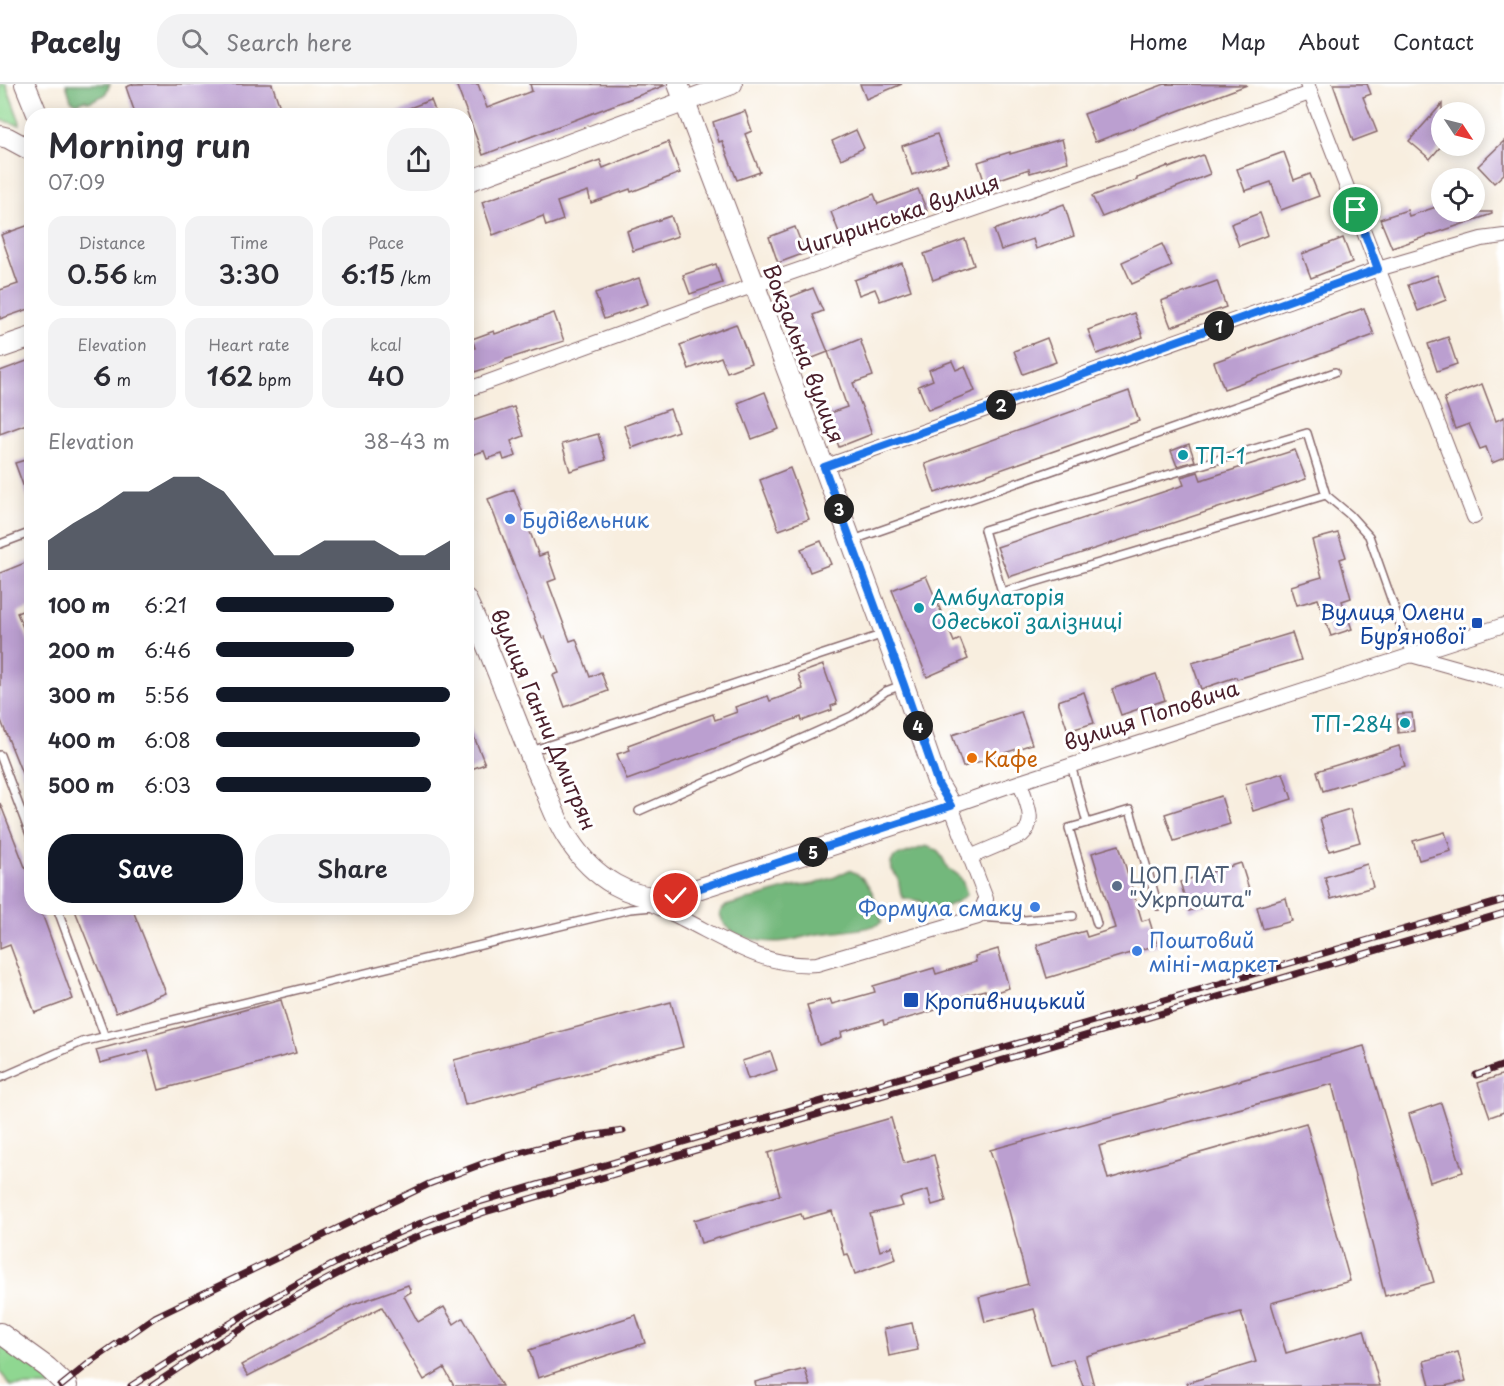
<!DOCTYPE html>
<meta charset="utf-8">
<style>
:root{--surface:#fff;--page:#f2f2f3;--text:#2b2b33;--muted:#7c7c81;--line:#e1e1e2;--accent:#111827}
body{margin:0;font-family:"Playpen Sans",sans-serif;background:var(--page);color:var(--text);height:100vh;display:flex;flex-direction:column;font-size:22px;white-space:nowrap}
*{box-sizing:border-box;margin:0}
p{font-size:20px;color:var(--muted)}
.icon{flex:none;width:33px;height:33px;fill:none;stroke:currentColor;stroke-width:2;stroke-linecap:round;stroke-linejoin:round}
.map{position:relative;flex:1;overflow:hidden}
.drawer{position:absolute;left:24px;top:24px;width:450px;height:807px;display:flex;flex-direction:column;background:var(--surface);border-radius:24px;box-shadow:0 3px 15px #0003}
.drawer>*{flex:none}
.needle{width:39px;rotate:125deg}
.buttons{position:absolute;left:1431px;top:18px;display:grid;gap:12px}
.buttons a{display:grid;place-items:center;width:54px;height:54px;border-radius:50%;background:var(--surface);box-shadow:0 3px 15px #0003;font-size:30px}
.pin{position:absolute;display:grid;place-items:center;width:51px;height:51px;color:#fff;margin:-26px;border:3px solid #fff;border-radius:50%;box-shadow:0 2px 6px #0007}
.km{position:absolute;width:30px;height:30px;margin:-15px;border-radius:50%;background:#222;color:#fff;font-size:16px;line-height:30px;text-align:center}
.round{display:grid;place-items:center;flex:none;width:63px;height:63px;border-radius:24px;background:var(--page)}
.summary{display:flex;align-items:center;justify-content:space-between;height:102px;padding:0 24px}
h1{font-size:33px;font-weight:600;line-height:45px}
.stats{display:grid;grid-template-columns:repeat(3,1fr);gap:9px;height:102px;padding:6px 24px}
.stats div{display:grid;align-content:center;border-radius:15px;background:var(--page);text-align:center}
.stats b{font-size:26px;font-weight:600}
.stats small{font-size:16px;font-weight:400}
.stats p{font-size:16px}
.chart{height:168px;padding:12px 24px}
.chart p{display:flex;justify-content:space-between}
.chart svg{width:100%;height:108px;margin-top:6px;fill:var(--accent);opacity:.7}
.button{display:flex;gap:12px;margin-top:auto;padding:12px 24px}
.button a{flex:1;height:69px;border-radius:24px;background:var(--accent);color:#fff;font-size:24px;font-weight:600;line-height:69px;text-align:center}
.button a+a{background:var(--page);color:var(--text)}
ul{padding:0 24px;list-style:none;font-size:20px}
li{display:grid;grid-template-columns:96px 72px 1fr;align-items:center;height:45px}
li i{height:15px;border-radius:8px;background:var(--accent)}
header{display:flex;align-items:center;gap:36px;box-sizing:border-box;height:84px;padding:0 30px;background:var(--surface);border-bottom:2px solid var(--line)}
header strong{font-size:28px}
nav{display:flex;gap:33px;margin-inline-start:auto;font-size:21px}
.search{width:420px;height:54px;background:var(--page);display:flex;align-items:center;gap:15px;box-sizing:border-box;padding:0 21px;border-radius:24px;color:var(--muted);font-size:22px}
.map>svg:first-child{display:block}
.green{fill:#8fd791;stroke:#6c7b5e;stroke-width:1.5}
.forest{fill:#73b87b;stroke:#5e6c53;stroke-width:1.5}
.building{fill:#bb9fd0}
.lines{fill:none;stroke-linecap:round;stroke-linejoin:round}
.lane-casing{stroke:#87676a;stroke-width:10}
.street-casing{stroke:#87676a;stroke-width:16}
.secondary-casing{stroke:#87676a;stroke-width:22}
.lane{stroke:#fff;stroke-width:7}
.street{stroke:#fff;stroke-width:14}
.secondary{stroke:#fff;stroke-width:20}
.rail-casing{stroke:#4a1f2b;stroke-width:7}
.rail{stroke:#fff;stroke-width:4.5;stroke-dasharray:14;stroke-linecap:butt}
.route-casing{stroke:#fff;stroke-width:12}
.route{stroke:#1a73e8;stroke-width:8}
.culture-dot{fill:#0f9aa8;stroke:#fff;stroke-width:2}
.shop-dot{fill:#3f7fe0;stroke:#fff;stroke-width:2}
.transit-dot{fill:#1a4fb4;stroke:#fff;stroke-width:2}
.food-dot{fill:#e8710a;stroke:#fff;stroke-width:2}
.service-dot{fill:#5c6f8a;stroke:#fff;stroke-width:2}
.labels{text-anchor:middle;dominant-baseline:central;stroke-width:6;stroke-linejoin:round;paint-order:stroke}
.street-label{font-size:21px;fill:#4a1f2b;stroke:#fff}
.culture-label{font-size:21px;fill:#0d838f;stroke:#fff;text-anchor:start}
.shop-label{font-size:21px;fill:#366cbe;stroke:#fff;text-anchor:start}
.transit-label{font-size:21px;fill:#164399;stroke:#fff;text-anchor:end}
.food-label{font-size:21px;fill:#c56008;stroke:#fff;text-anchor:start}
.service-label{font-size:21px;fill:#4e5e75;stroke:#fff;text-anchor:start}
</style>
<header>
<strong>Pacely</strong>
<div class="search"><svg class="icon" aria-label="search" viewBox="0 0 24 24"><circle cx="10" cy="10" r="6"/><path d="M15 15l6 6"/></svg>Search here</div>
<nav><a>Home</a><a>Map</a><a>About</a><a>Contact</a></nav>
</header>
<div class="map">
<svg width="1504" height="1302" viewBox="0 0 1504 1302">
<rect width="100%" height="100%" fill="#fff"/>
<filter id="ink" filterUnits="userSpaceOnUse"><feTurbulence type="fractalNoise" baseFrequency=".0167" numOctaves="2"/><feDisplacementMap in="SourceGraphic" scale="12" xChannelSelector="R" yChannelSelector="G"/><feConvolveMatrix kernelMatrix="1 2 1 2 8 2 1 2 1" color-interpolation-filters="sRGB"/></filter>
<filter id="wash" filterUnits="userSpaceOnUse"><feTurbulence type="fractalNoise" baseFrequency=".008" numOctaves="4" result="noise"/><feDisplacementMap in="SourceGraphic" scale="24" xChannelSelector="R" yChannelSelector="G"/><feGaussianBlur stdDeviation="1.35" result="paint"/><feColorMatrix in="noise" values="0 0 0 0 0 0 0 0 0 0 0 0 0 0 0 0 0 1.4 0 .05"/><feComposite in="paint" operator="in"/></filter>
<g filter="url(#wash)">
<rect width="100%" height="100%" fill="#f8eedf"/>
<g class="green">
<path d="M0 0H6L20 38V41L0 36Z"/>
<path d="M0 1259 54 1300 51 1302H11L0 1288Z"/>
</g>
<g class="forest">
<path d="M66 0H110L105 11 89 18 85 16 77 19 71 16Z"/>
<path d="M926 762C940 766 942 772 948 785 961 790 963 797 967 810 956 821 943 824 928 826L920 817 903 814 901 811 898 794 892 786 891 779 894 773Z"/>
<path d="M849 786C871 794 876 816 882 838 872 846 834 848 818 850 808 851 797 856 786 857 765 860 722 854 720 828L726 822 792 803 814 800 835 793Z"/>
</g>
<g id="blocks">
<g class="building">
<path d="M134 0H272L283 32H136L126 3Z"/>
<path d="M456 0H478L487 24 532 7 530 0 666 1 483 71Z"/>
<path d="M860 0H902L866 15Z"/>
<path d="M1165 0 1247 1 1095 58 1084 30Z"/>
<path d="M1333 0H1367L1371 10 1363 13 1377 48 1353 57Z"/>
<path d="M431 16 437 32H393V30Z"/>
<path d="M1442 20V61L1430 75 1409 57Z"/>
<path d="M745 27 752 47 745 50 760 88 737 96 722 57 719 58 713 38Z"/>
<path d="M856 46 864 64 841 75 832 57Z"/>
<path d="M937 50 948 79 912 91 902 62Z"/>
<path d="M1062 55 1068 78 1030 89 1029 85 985 100 978 78 1010 68V70Z"/>
<path d="M1504 57V90L1494 99 1478 82Z"/>
<path d="M668 58 680 89 631 108 630 105 591 119 588 107 557 118 563 136 546 142 543 132 493 151 482 118 600 76 603 84Z"/>
<path d="M1284 68 1294 96 1310 90 1319 112 1281 126 1271 98 1245 107 1237 85Z"/>
<path d="M1203 71 1210 90 1102 133 1092 112 1137 96V94L1168 82 1169 84Z"/>
<path d="M918 105 927 127 894 140 892 135 842 156 831 128 874 110 878 120Z"/>
<path d="M1064 120 1074 152 1036 165 1033 155 1001 166 994 146Z"/>
<path d="M1442 121V128H1492V130L1392 164 1380 135 1407 126 1409 132Z"/>
<path d="M1260 129 1268 151 1239 162 1231 140Z"/>
<path d="M671 132 678 152 633 167 627 147Z"/>
<path d="M32 140V224L0 235V206L18 200 1 151Z"/>
<path d="M795 143 805 169 778 179 769 153Z"/>
<path d="M1343 154 1352 178 1311 194 1302 170Z"/>
<path d="M965 155 974 181 933 196 924 170Z"/>
<path d="M1162 160 1172 182 1132 200 1122 178Z"/>
<path d="M902 179 911 206 880 217 875 205 859 211 854 196Z"/>
<path d="M716 180 722 199 690 210 683 191Z"/>
<path d="M1437 191 1446 216 1418 227 1408 201Z"/>
<path d="M639 194 648 220 604 235 595 209Z"/>
<path d="M1217 197 1226 223 1171 243 1161 217Z"/>
<path d="M813 204 823 227 813 231 828 268 805 277 780 217Z"/>
<path d="M1364 224 1374 251 1224 305 1214 278Z"/>
<path d="M554 229 564 257 504 276V278L466 291V266L475 264 472 255 494 247 495 250Z"/>
<path d="M1134 229 1143 253 1097 270 1088 246Z"/>
<path d="M736 240 751 279 727 288 721 273 689 285 680 261Z"/>
<path d="M1448 253 1457 280 1437 287 1428 260Z"/>
<path d="M1047 254 1056 278 1023 290 1014 267Z"/>
<path d="M860 255 873 292 853 299 872 350 839 363 827 330 847 323 828 268Z"/>
<path d="M32 275V338L0 350V287Z"/>
<path d="M952 277 956 286 965 282 975 307 928 326 918 302 933 296 929 286Z"/>
<path d="M1482 300 1496 337 1504 333V374L1492 379 1486 363 1480 365 1469 340 1455 345 1444 314Z"/>
<path d="M1129 307 1139 337 935 409 925 380Z"/>
<path d="M765 308 779 345 752 355 738 319Z"/>
<path d="M514 323 524 352 511 357 516 372 504 376 502 370 487 375 484 367 471 371 466 358V339Z"/>
<path d="M670 325 678 347 632 364 624 342Z"/>
<path d="M598 350 606 376 570 387 562 360Z"/>
<path d="M1189 360 1195 377 1177 382 1171 367Z"/>
<path d="M1295 366 1306 395 1009 493 997 463 1184 401 1181 393 1198 388 1201 396Z"/>
<path d="M32 374V420H30L15 379Z"/>
<path d="M790 384 809 435 779 446 760 396Z"/>
<path d="M514 405 539 472 547 469 556 495 548 498 570 557 576 555 590 593 601 588 608 607 565 623 553 591 559 589 545 553 542 554 488 415Z"/>
<path d="M1338 449 1346 473 1340 475 1351 514 1342 517 1352 545 1331 552 1318 515 1297 521 1291 502 1322 493 1312 456Z"/>
<path d="M821 457 831 480 810 488 801 465Z"/>
<path d="M32 476V523L17 529 32 565 31 712 0 634V489Z"/>
<path d="M926 492 954 558 960 555 968 575 927 593 892 506Z"/>
<path d="M1292 549 1301 576 1237 595 1236 593 1201 605 1192 579Z"/>
<path d="M823 581 837 620 831 622 832 626 802 637 801 633 627 696 617 670 630 666 628 661 713 630 715 636 737 628 735 623 768 612 770 617 803 605 798 590Z"/>
<path d="M1156 590 1165 616 1121 631 1112 605Z"/>
<path d="M1084 608 1094 639 1068 647 1058 617Z"/>
<path d="M1021 628 1032 660 963 683 952 651Z"/>
<path d="M1412 629 1414 647 1398 649 1397 630Z"/>
<path d="M466 633 485 680 466 687Z"/>
<path d="M1399 662 1405 682 1323 707 1317 687Z"/>
<path d="M1283 689 1292 715 1253 727 1245 700Z"/>
<path d="M1221 712 1230 740 1174 757 1165 730Z"/>
<path d="M0 719 32 801V824H40L73 915 35 929 10 861 0 865Z"/>
<path d="M1350 725 1360 758 1329 767 1320 734Z"/>
<path d="M1445 748 1451 767 1419 776 1413 757Z"/>
<path d="M1119 761 1142 837 1149 835 1157 861 1047 894 1037 861 1085 847 1087 853 1115 844 1092 769Z"/>
<path d="M1241 779 1250 808 1189 827 1180 798Z"/>
<path d="M1367 780 1373 803 1331 815 1325 793Z"/>
<path d="M1286 814 1292 837 1263 845 1257 823Z"/>
<path d="M74 824H132L166 909 116 929Z"/>
<path d="M998 865 1009 904 986 911 985 906 944 917 946 923 884 941 883 936 841 948 842 953 819 961 807 921 830 915 832 920 875 908 873 902 907 892 934 884 936 890 976 878 975 872Z"/>
<path d="M281 916 296 969 159 1006 148 966 100 979 96 966Z"/>
<path d="M671 918 683 963 465 1021 454 976Z"/>
<path d="M1364 962 1434 1198 1385 1212 1332 1000 1099 1062 1108 1095 1306 1039 1350 1197 1271 1219 1286 1269 1364 1246 1380 1302H1188L1187 1299 1256 1278 1241 1228 1086 1272 1094 1302H1083L1073 1275 1051 1281 1034 1225 985 1238 979 1213 1028 1200 1005 1111 990 1066Z"/>
<path d="M771 968 777 986 748 995 742 977Z"/>
<path d="M1504 990V1028L1490 1033 1478 999Z"/>
<path d="M1441 1019 1463 1088 1430 1098 1409 1030Z"/>
<path d="M891 1034 904 1079 934 1071 946 1117 932 1121 928 1106 900 1114 903 1122 870 1130 880 1167 892 1162 896 1175 855 1190 848 1170 844 1171 832 1127 803 1135 801 1130 701 1159 694 1136 780 1111 768 1069Z"/>
<path d="M408 1201 411 1208 404 1212 418 1238 444 1223 454 1240 463 1234 502 1302H454L444 1284 424 1296 382 1223 248 1292 241 1281 352 1221Z"/>
<path d="M636 1231 645 1259 538 1294 529 1266Z"/>
<path d="M912 1239 918 1266 889 1272 884 1245Z"/>
<path d="M1458 1268 1466 1297 1445 1302H1430L1424 1277Z"/>
<path d="M805 1285 810 1302H756L755 1298Z"/>
</g>
</g>
</g>
<g filter="url(#ink)">
<use href="#blocks" fill-opacity="0" stroke="#87676a" stroke-width="1.5"/>
<g class="lines">
<g class="lane-casing">
<g id="lane">
<path d="M1326 411 1002 508 984 446 1307 349 1326 411 1350 431 1369 452 1411 571"/>
<path d="M853 456 1335 288"/>
<path d="M0 460 32 448"/>
<path d="M531 667 884 550"/>
<path d="M0 671 32 756"/>
<path d="M1071 681 1087 739 1130 726 1158 822"/>
<path d="M639 727 852 632 886 607 902 601"/>
<path d="M1087 739 1069 744 1097 840"/>
<path d="M57 824 105 953"/>
<path d="M978 833 1024 836 1073 832"/>
<path d="M0 994 82 958 630 825 653 823"/>
</g>
</g>
<g class="street-casing">
<g id="street">
<path d="M1307 0 1474 433"/>
<path d="M466 306 738 207 1310 9"/>
<path d="M824 383 1378 185 1481 155 1504 152"/>
<path d="M1411 571 1504 597"/>
<path d="M1020 698C1025 716 1038 737 1022 751L970 773 951 722 1020 698 1504 541"/>
<path d="M641 814C655 823 668 827 683 835 727 857 766 884 817 880L978 833 986 815 970 773"/>
</g>
</g>
<g class="secondary-casing">
<g id="secondary">
<path d="M25 0 38 32"/>
<path d="M0 52 8 54 32 67"/>
<path d="M466 98 732 0"/>
<path d="M0 264 32 253"/>
<path d="M466 515C494 573 514 635 540 694 549 714 556 738 569 756 592 792 632 820 676 812L951 722 938 700 904 601 824 383 678 0"/>
<path d="M0 1249 47 1283 67 1302"/>
</g>
</g>
<use href="#lane" class="lane"/>
<use href="#street" class="street"/>
<use href="#secondary" class="secondary"/>
<g class="rail-casing">
<g id="rail">
<path d="M1476 991 1504 981"/>
<path d="M61 1302 92 1277 155 1233 429 1100 487 1078 534 1065 590 1052 623 1047"/>
<path d="M131 1302C239 1233 337 1169 459 1124L1504 816"/>
<path d="M152 1302C224 1253 299 1207 378 1170 412 1153 449 1141 485 1128L1504 829"/>
</g>
</g>
<use href="#rail" class="rail"/>
</g>
</g>
<g class="lines" filter="url(#ink)">
<g class="route-casing">
<path id="route" d="M676 812 951 722 938 700 904 601 824 383 1378 185 1356 126"/>
</g>
<use href="#route" class="route"/>
</g>
<g class="culture-dot">
<circle cx="1183" cy="371" r="6"/>
<circle cx="919" cy="524" r="6"/>
<circle cx="1405" cy="639" r="6"/>
</g>
<g class="shop-dot">
<circle cx="510" cy="435" r="6"/>
<circle cx="1035" cy="823" r="6"/>
<circle cx="1137" cy="867" r="6"/>
</g>
<g class="transit-dot">
<rect x="1471" y="533" width="12" height="12" rx="3"/>
<rect x="903" y="908" width="16" height="16" rx="3"/>
</g>
<circle class="food-dot" cx="972" cy="674" r="6"/>
<circle class="service-dot" cx="1117" cy="802" r="6"/>
<g class="labels">
<g class="street-label">
<text transform="translate(898 130) rotate(-19)">Чигиринська вулиця</text>
<text transform="translate(805 269) rotate(69)">Вокзальна вулиця</text>
<text transform="translate(1151 630) rotate(-18)">вулиця Поповича</text>
<text transform="translate(545 635) rotate(67)">вулиця Ганни Дмитрян</text>
</g>
<g class="culture-label">
<text x="1195" y="371">ТП-1</text>
<text x="931" y="512">Амбулаторія<tspan x="931" dy="24">Одеської залізниці</tspan></text>
<text x="1393" y="639" text-anchor="end">ТП-284</text>
</g>
<g class="shop-label">
<text x="522" y="435">Будівельник</text>
<text x="1023" y="823" text-anchor="end">Формула смаку</text>
<text x="1149" y="855">Поштовий<tspan x="1149" dy="24">міні-маркет</tspan></text>
</g>
<g class="transit-label">
<text x="1465" y="527">Вулиця Олени<tspan x="1465" dy="24">Бур’янової</tspan></text>
<text x="924" y="916" text-anchor="start">Кропивницький</text>
</g>
<g class="food-label">
<text x="984" y="674">Кафе</text>
</g>
<g class="service-label">
<text x="1129" y="790">ЦОП ПАТ<tspan x="1129" dy="24">"Укрпошта"</tspan></text>
</g>
</g>
</svg>
<div class="buttons">
<a><svg class="needle" viewBox="-14 -14 28 28"><path d="M0-13l5 13h-10z" fill="#e53935"/><path d="M0 13l5-13h-10z" fill="#7c7c81"/></svg></a>
<a><svg class="icon" aria-label="locate" viewBox="0 0 24 24"><circle cx="12" cy="12" r="6"/><path d="M12 2v4M12 18v4M2 12h4M18 12h4"/></svg></a>
</div>
<div class="pin" style="left:1356px;top:126px;background:#1e9e55"><svg class="icon" aria-label="arrive" viewBox="0 0 24 24"><path d="M6 21V4h12l-3 4 3 4H6"/></svg></div>
<div class="pin" style="left:676px;top:812px;background:#d93025"><svg class="icon" aria-label="check" viewBox="0 0 24 24"><path d="M5 12l5 5 9-10"/></svg></div>
<b class="km" style="left:1219px;top:242px">1</b>
<b class="km" style="left:1001px;top:321px">2</b>
<b class="km" style="left:839px;top:425px">3</b>
<b class="km" style="left:918px;top:642px">4</b>
<b class="km" style="left:813px;top:768px">5</b>
<section class="drawer">
<div class="summary"><div><h1>Morning run</h1><p>07:09</p></div><a class="round"><svg class="icon" aria-label="share" viewBox="0 0 24 24"><path d="M12 15V3M7 8l5-5 5 5M5 13v7h14v-7"/></svg></a></div>
<div class="stats">
<div><p>Distance</p><b>0.56<small> km</small></b></div>
<div><p>Time</p><b>3:30</b></div>
<div><p>Pace</p><b>6:15<small> /km</small></b></div>
</div>
<div class="stats">
<div><p>Elevation</p><b>6<small> m</small></b></div>
<div><p>Heart rate</p><b>162<small> bpm</small></b></div>
<div><p>kcal</p><b>40</b></div>
</div>
<div class="chart"><p><span>Elevation</span>38–43 m</p>
<svg viewBox="0 0 160 44" preserveAspectRatio="none"><path d="M0 44V32L10 25L20 19L30 12L40 12L50 6L60 6L70 12L80 25L90 38L100 38L110 32L120 32L130 32L140 38L150 38L160 32V44z"/></svg>
</div>
<ul>
<li><b>100 m</b>6:21<i style="width:76%"></i></li>
<li><b>200 m</b>6:46<i style="width:59%"></i></li>
<li><b>300 m</b>5:56<i style="width:100%"></i></li>
<li><b>400 m</b>6:08<i style="width:87%"></i></li>
<li><b>500 m</b>6:03<i style="width:92%"></i></li>
</ul>
<div class="button"><a>Save</a><a>Share</a></div>
</section>
</div>
